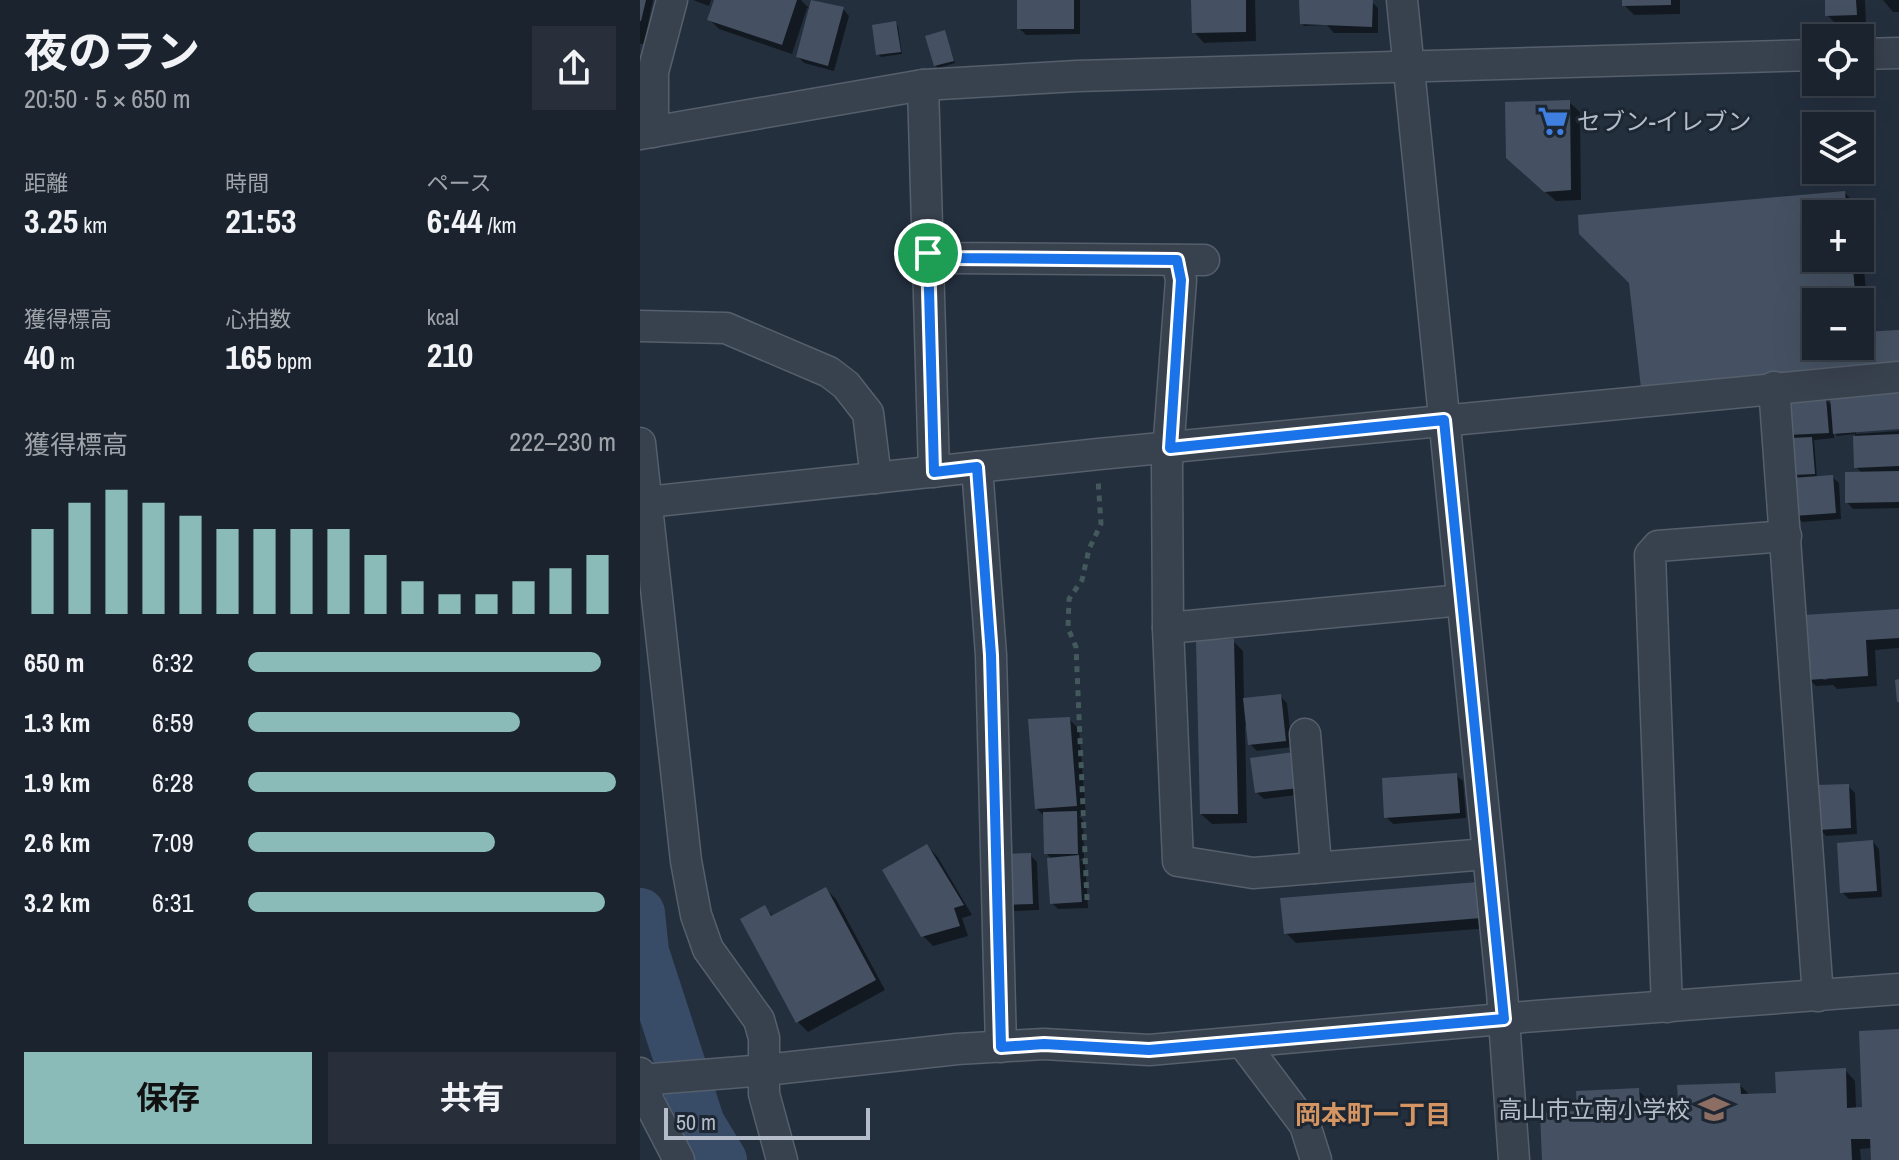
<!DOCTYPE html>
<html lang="ja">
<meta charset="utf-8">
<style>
:root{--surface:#1b232e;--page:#282f3a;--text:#f1f3f6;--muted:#a0a4aa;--line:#39404a;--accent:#8bbbb9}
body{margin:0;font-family:"Archivo Narrow","Noto Sans JP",sans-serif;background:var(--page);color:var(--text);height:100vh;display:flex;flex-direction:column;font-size:30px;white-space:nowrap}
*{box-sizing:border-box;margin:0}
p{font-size:26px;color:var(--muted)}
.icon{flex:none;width:44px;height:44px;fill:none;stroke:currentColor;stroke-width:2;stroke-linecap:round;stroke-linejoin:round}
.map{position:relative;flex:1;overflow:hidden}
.panel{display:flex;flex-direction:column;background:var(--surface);width:640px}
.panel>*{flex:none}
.buttons{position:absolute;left:1162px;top:24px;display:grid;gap:16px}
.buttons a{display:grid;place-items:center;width:72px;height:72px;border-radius:0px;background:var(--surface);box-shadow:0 8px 32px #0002,0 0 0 2px var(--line);font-size:40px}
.scale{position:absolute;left:24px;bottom:20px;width:206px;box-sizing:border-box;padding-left:8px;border:4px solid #b4bcc9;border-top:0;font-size:22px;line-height:28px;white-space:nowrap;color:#b4bcc9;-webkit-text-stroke:6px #1d2633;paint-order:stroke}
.pin{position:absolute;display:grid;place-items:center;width:68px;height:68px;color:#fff;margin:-34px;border:4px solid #fff;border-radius:50%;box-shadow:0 2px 8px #0007}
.round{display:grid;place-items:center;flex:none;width:84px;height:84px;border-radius:0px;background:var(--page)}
.head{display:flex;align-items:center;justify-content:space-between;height:136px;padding:0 24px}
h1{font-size:44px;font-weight:700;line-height:60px}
.metrics{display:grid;grid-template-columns:repeat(3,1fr);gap:12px;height:136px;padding:8px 24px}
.metrics div{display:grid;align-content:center}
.metrics b{font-size:34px;font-weight:700}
.metrics small{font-size:22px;font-weight:400}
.metrics p{font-size:22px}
.chart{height:224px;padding:16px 24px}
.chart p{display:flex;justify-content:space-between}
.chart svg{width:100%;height:144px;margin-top:8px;stroke:var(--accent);stroke-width:6}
.primary-button{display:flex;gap:16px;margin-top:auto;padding:16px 24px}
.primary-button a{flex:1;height:92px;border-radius:0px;background:var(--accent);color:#111;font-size:32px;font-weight:700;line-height:92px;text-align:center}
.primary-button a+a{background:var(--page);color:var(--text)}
ul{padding:0 24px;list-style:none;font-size:26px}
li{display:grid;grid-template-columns:128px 96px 1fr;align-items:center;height:60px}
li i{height:20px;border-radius:10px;background:var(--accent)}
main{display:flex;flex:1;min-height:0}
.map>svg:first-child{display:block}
.shadow{fill:#0007;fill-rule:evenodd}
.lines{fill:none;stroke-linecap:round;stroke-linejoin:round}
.river{stroke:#394c67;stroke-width:50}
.building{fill:#455162}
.minor-casing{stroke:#565f6c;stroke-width:33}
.path{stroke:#44595c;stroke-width:5;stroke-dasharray:6 6;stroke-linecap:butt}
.minor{stroke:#38414e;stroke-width:30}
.route-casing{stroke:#fff;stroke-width:16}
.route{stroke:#1a73e8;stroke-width:10}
.labels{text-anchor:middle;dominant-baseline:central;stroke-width:6;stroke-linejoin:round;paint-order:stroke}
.poi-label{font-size:24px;fill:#b4bcc9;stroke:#1d2633;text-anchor:start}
.neighbourhood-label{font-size:26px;font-weight:bold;fill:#d59563;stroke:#1d2633}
</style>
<main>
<section class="panel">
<div class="head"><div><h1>夜のラン</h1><p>20:50 · 5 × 650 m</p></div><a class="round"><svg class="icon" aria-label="share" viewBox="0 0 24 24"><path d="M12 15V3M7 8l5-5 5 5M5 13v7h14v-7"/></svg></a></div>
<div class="metrics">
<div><p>距離</p><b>3.25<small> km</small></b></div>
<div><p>時間</p><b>21:53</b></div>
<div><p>ペース</p><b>6:44<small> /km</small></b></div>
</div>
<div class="metrics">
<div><p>獲得標高</p><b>40<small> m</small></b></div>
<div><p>心拍数</p><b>165<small> bpm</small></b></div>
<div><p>kcal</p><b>210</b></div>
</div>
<div class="chart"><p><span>獲得標高</span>222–230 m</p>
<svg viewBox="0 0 160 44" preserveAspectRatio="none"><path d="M5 44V18M15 44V10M25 44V6M35 44V10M45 44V14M55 44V18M65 44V18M75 44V18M85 44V18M95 44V26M105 44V34M115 44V38M125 44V38M135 44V34M145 44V30M155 44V26"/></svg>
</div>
<ul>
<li><b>650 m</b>6:32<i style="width:96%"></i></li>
<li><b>1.3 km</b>6:59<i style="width:74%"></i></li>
<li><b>1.9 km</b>6:28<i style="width:100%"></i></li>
<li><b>2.6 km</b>7:09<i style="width:67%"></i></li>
<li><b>3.2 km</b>6:31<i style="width:97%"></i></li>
</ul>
<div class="primary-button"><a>保存</a><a>共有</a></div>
</section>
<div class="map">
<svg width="1259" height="1160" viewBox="0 0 1259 1160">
<rect width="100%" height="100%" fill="#242f3e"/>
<g class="shadow">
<path d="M0 0H13L4 44H0Z"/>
<path d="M53 0H71L69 6Z"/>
<path d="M76 0H161L170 9 167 8 152 54 79 29 69 19Z"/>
<path d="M379 0H440V34L386 35 379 28Z"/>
<path d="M553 0H615L616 41 564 43 554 32Z"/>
<path d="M661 0 732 2 738 8V33H694L687 25 664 26 662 23Z"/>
<path d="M984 0H1040V14L994 15 984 5Z"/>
<path d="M1187 0H1225L1226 24 1197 25 1187 15Z"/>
<path d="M1243 0H1259V12H1253Z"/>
<path d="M203 9 209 16 194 71 164 63 158 57Z"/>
<path d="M256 24 258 26 262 54 241 57 238 54Z"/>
<path d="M305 32 315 63 298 68 295 65Z"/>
<path d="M929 102 940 112 941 200 916 201 878 168Z"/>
<path d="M1205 193 1218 206 1219 214H1176V258H1220V227L1230 334 1259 332V381L991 283ZM1176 302H1220V346H1176Z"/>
<path d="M1259 393V427L1216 430V434L1259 431V508L1213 509 1207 502 1223 474 1216 467 1215 434 1197 436 1194 432V438L1174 440 1177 478 1192 477 1199 483 1201 519 1162 522 1156 515 1160 479 1156 474V440L1150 434 1185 399 1193 406Z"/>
<path d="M1259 611V648L1235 650 1237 686 1197 689 1193 685 1176 686 1169 679 1179 616 1183 680H1187L1183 616Z"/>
<path d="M593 641 603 651 604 700 640 696 647 703 652 747 617 751 610 744 608 726H605L607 823 572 824 561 814Z"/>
<path d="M429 719 439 729 446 816H439L443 820 444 859H440L445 864 448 908 418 909 412 903V859L406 853 405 817 397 809Z"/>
<path d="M654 754 665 794 624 799 617 793Z"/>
<path d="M816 775 823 781 826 818 753 824 746 817Z"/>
<path d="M1208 786 1215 793 1217 834 1186 836 1180 829Z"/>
<path d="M1233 842 1239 849 1242 897 1209 899 1202 892Z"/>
<path d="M287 846 297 856 332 915 322 918 328 936 293 946 283 936Z"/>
<path d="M390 855 397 862 399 910 374 911 367 905Z"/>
<path d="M837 884 850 928 656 943 646 933Z"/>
<path d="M186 889 196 899 245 990 168 1032 158 1022 125 908 134 917Z"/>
<path d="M1259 1031V1160H1233V1148L1220 1149 1221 1160H904L939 1113 998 1090 1009 1101H1040L1100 1085 1110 1095H1138L1205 1070 1215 1081 1216 1109H1224Z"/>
</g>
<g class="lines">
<path class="river" d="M0 913 4 952 60 1124 82 1160"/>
</g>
<g class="building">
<path d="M0 0H6L1 21H0Z"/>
<path d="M74 0H157L142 45 67 20Z"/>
<path d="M171 0 204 7 188 66 156 57Z"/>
<rect x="377" y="0" width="57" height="29"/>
<path d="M551 0H606V32L552 33Z"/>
<path d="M659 0H733L732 27 660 24Z"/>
<path d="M982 0H1031V5L982 6Z"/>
<path d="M1185 0H1216L1217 15 1185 16Z"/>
<path d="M256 21 261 52 236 55 232 25Z"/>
<path d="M305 30 314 61 294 66 285 36Z"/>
<path d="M930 100 931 190 904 192 866 158 865 102Z"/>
<path d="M1205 191 1207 214H1176V258H1212L1216 302H1176V346H1220V332L1259 330V367L1001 388 989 283 939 234 938 215Z"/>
<path d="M1259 391V429L1193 434 1190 396Z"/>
<path d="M1186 397 1189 433 1148 435 1145 399Z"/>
<path d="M1259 434V466L1214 468 1213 436Z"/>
<path d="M1172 437 1175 474 1154 475 1151 438Z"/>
<path d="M1259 471V502L1205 503V472Z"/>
<path d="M1193 475 1196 513 1154 516 1151 478Z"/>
<path d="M1259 609V638L1226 640 1228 676 1167 680 1163 615Z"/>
<path d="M594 639 598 814H560L556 640Z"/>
<path d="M1259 679V702H1257L1255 680Z"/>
<path d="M641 694 646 741 608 745 603 698Z"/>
<path d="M430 717 437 806 395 809 388 719Z"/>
<path d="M654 752 659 788 615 793 610 758Z"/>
<path d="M817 773 820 813 744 818 742 778Z"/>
<path d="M1209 784 1211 828 1178 830 1176 785Z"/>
<path d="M437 811 438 854H404L403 812Z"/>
<path d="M1233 840 1237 891 1200 893 1197 843Z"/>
<path d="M287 844 324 905 314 908 320 926 281 937 242 870Z"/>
<path d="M391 853 393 904 365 905 363 854Z"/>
<path d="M439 855 442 902 410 904 407 858Z"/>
<path d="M838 882 841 918 644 934 640 898Z"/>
<path d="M186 887 236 980 156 1023 100 919 125 905 131 916Z"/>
<path d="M1259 1029V1160H1231L1230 1139H1211L1212 1160H902L900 1113 937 1111 936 1091 999 1088 1000 1101 1038 1099 1037 1085 1100 1083 1101 1094 1136 1093 1135 1072 1206 1068 1207 1108 1222 1107 1219 1031Z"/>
</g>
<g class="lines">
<g class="minor-casing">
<g id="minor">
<path d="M762 0 862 992 874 1160"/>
<path d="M1220 54 1259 53"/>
<path d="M283 85 294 472"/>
<path d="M13 132V72L32 0"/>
<path d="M0 134 283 85 437 76 1176 55"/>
<path d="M288 253 310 258 564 260"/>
<path d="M537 260 541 280 527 465 528 628 538 861 613 873 847 854"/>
<path d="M0 326 86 328 189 372 206 385 228 413 236 478"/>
<path d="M1134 387 1178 996"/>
<path d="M0 443 46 861 56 915 68 949 119 1020 124 1038V1094L142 1160"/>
<path d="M337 467 351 655 361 1047"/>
<path d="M7 502 459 454 1259 377"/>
<path d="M528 628 822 600"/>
<path d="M665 734 675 852 674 868"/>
<path d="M1027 1007 1010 555 1018 546 1146 536"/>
<path d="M603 1043 665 1125 676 1160"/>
<path d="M0 1073 9 1102 39 1160"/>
<path d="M0 1080 125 1070 317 1049 404 1044 509 1050 896 1016 1259 989"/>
</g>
</g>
<path class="path" d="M447 900 436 647 428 628 429 599 442 580 449 549 461 524 458 479"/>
<use href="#minor" class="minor"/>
</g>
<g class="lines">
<g class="route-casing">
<path id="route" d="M288 253 310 258 537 260 541 280 530 448 804 420 864 1019 509 1050 404 1044 361 1047 351 655 337 467 294 472Z"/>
</g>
<use href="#route" class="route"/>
</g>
<defs>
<g id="supermarket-bare" transform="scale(2.4)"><path d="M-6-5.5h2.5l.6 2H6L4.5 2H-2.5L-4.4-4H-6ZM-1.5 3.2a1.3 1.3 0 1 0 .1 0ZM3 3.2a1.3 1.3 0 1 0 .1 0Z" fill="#3f7fe0" stroke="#1d2633" stroke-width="2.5" paint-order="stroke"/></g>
<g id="school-bare" transform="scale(2.4)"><path d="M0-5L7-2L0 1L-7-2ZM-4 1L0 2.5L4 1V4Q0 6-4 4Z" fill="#8d6e63" stroke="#1d2633" stroke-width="2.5" paint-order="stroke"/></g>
</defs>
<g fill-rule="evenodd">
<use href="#supermarket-bare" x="913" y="121"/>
<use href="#school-bare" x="1074" y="1109"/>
</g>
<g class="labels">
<g class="poi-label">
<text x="937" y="121">セブン-イレブン</text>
<text x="1050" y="1109" text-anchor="end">高山市立南小学校</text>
</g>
<g class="neighbourhood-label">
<text x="733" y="1114">岡本町一丁目</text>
</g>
</g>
</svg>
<div class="buttons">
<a><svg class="icon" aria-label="locate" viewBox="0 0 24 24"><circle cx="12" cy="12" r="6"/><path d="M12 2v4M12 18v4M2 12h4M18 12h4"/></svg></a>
<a><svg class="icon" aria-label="layers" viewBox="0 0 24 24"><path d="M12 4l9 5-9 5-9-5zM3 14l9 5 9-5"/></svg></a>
<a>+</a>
<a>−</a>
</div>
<div class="scale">50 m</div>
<div class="pin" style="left:288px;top:253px;background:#1e9e55"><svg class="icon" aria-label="arrive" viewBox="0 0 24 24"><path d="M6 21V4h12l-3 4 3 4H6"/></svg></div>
</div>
</main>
